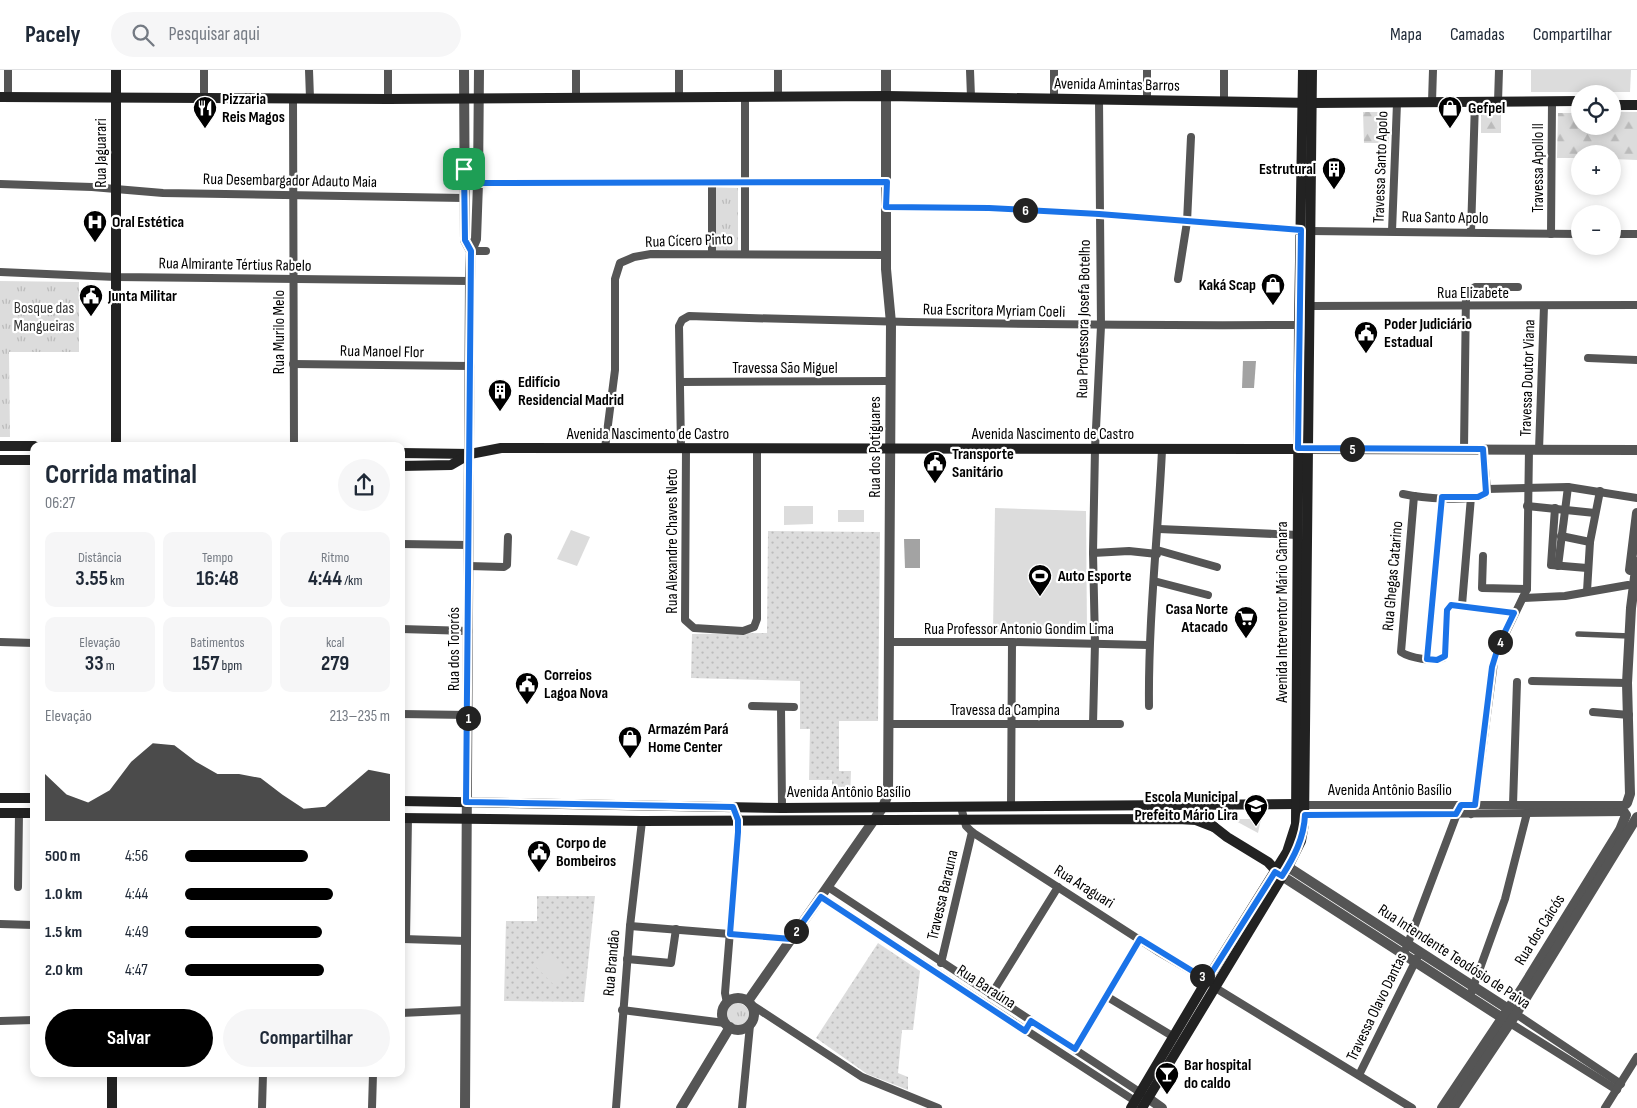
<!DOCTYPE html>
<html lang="pt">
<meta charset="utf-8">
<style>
:root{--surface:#fff;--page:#f6f6f7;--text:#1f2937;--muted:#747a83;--line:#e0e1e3;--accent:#000}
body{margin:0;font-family:"Sofia Sans Condensed",sans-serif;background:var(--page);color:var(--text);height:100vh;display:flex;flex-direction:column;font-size:19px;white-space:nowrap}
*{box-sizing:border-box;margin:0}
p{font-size:16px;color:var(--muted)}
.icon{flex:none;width:28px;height:28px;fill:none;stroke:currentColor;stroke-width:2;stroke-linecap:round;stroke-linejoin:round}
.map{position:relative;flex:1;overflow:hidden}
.sheet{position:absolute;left:30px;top:372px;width:375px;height:635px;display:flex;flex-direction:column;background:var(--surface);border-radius:10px;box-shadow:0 2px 12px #0003}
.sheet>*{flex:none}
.buttons{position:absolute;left:1571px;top:15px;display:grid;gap:10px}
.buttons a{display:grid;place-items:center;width:50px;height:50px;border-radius:50%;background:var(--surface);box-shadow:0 2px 12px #0003;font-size:25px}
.pin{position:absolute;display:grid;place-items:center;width:42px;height:42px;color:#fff;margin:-21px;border-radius:10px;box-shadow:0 2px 8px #0006}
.km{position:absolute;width:25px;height:25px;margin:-12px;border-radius:50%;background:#222;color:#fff;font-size:14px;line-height:25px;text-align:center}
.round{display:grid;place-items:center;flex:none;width:52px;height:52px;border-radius:26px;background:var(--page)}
.summary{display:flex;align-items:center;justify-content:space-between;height:85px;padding:0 15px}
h1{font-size:28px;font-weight:700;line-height:38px}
.figures{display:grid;grid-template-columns:repeat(3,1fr);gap:8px;height:85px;padding:5px 15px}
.figures div{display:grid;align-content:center;border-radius:10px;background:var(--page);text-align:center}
.figures b{font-size:21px;font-weight:700}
.figures small{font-size:14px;font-weight:400}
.figures p{font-size:14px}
.chart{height:140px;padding:10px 15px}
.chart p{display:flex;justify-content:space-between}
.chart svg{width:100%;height:90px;margin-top:5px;fill:var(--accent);opacity:.7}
.primary-button{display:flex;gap:10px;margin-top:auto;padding:10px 15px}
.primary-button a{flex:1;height:58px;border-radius:30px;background:var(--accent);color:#fff;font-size:20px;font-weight:700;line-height:58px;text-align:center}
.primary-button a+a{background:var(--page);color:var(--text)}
ul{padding:0 15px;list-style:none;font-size:16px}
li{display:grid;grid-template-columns:80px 60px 1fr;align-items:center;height:38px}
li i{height:12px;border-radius:6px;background:var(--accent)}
header{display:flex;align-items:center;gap:30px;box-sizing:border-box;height:70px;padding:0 25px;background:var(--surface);border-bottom:1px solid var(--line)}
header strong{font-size:24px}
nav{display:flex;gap:28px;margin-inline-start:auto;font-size:18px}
.search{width:350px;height:45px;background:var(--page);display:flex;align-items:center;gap:12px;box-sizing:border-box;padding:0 18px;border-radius:28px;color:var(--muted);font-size:19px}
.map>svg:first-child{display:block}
.grass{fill:url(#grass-dots)}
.forest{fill:url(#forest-firs)}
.park{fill:url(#park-tufts)}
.garden{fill:#dcdcdc}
.water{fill:#a3a3a3}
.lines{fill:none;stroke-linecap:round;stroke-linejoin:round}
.pedestrian{stroke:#555;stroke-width:5.5}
.minor{stroke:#555;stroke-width:8}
.tertiary{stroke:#555;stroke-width:10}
.secondary{stroke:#222;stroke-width:10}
.route-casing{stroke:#fff;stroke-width:10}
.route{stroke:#1a73e8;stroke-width:6}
.labels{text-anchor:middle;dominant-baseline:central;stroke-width:4.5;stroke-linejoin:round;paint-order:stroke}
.street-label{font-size:16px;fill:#000;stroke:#fff}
.poi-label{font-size:16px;font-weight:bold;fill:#000;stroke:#fff;text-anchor:start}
.park-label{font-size:16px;fill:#333;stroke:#fff}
</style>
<header>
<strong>Pacely</strong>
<div class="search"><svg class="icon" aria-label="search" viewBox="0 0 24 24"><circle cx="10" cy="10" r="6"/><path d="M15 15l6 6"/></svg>Pesquisar aqui</div>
<nav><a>Mapa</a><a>Camadas</a><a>Compartilhar</a></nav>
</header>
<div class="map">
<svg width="1637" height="1038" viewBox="0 0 1637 1038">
<defs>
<pattern id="grass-dots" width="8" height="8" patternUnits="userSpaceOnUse" patternTransform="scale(1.25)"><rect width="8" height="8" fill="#dcdcdc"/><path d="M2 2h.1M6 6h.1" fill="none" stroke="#bbb" stroke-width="1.8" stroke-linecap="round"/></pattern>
<pattern id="forest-firs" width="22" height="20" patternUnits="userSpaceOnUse" patternTransform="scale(1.25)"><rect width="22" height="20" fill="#dcdcdc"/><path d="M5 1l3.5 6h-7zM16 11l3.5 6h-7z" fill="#bbb"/></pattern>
<pattern id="park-tufts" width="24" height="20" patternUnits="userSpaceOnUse" patternTransform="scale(1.25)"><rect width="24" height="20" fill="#dcdcdc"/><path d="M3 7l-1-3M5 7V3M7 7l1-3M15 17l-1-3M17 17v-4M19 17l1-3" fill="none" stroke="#bbb"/></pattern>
</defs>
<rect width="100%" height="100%" fill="#fff"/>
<g class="grass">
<path d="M768 461 880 462 878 651H839V701H851L850 729H832V710H809L810 659H800V611L691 608 692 564 767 563Z"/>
<path d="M537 826H595L584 932 504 931 506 851H537Z"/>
<path d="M878 873 920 901 913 960H902L898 1003 908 1007V1020L867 1004 816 968Z"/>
</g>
<g class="forest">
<rect x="1481" y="41" width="20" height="22"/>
<path d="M1363 42H1389V73H1364Z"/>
<path d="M1613 42H1637V90L1613 89 1612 84H1580V88H1557L1558 43H1580V56H1612Z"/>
</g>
<g class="park">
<path d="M714 117 738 118V180H713Z"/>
<path d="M0 211 79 212V282H9L10 367H0Z"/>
<path d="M1232 749H1261L1258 763Z"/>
<circle cx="737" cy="945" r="12"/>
</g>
<g class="garden">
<path d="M1531 0H1631L1630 22H1531Z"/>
<path d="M784 436H813V454L784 455Z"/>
<path d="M995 438 1086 441 1087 563 993 562Z"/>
<rect x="838" y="440" width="26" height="12"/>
<path d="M571 460 590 467 577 496 557 489Z"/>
<path d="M547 879 569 900 555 916 533 894Z"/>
</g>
<g class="water">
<path d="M1243 291H1256L1254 318H1242Z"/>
<path d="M904 469H920V498H905Z"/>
</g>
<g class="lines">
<path class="pedestrian" d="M1578 564 1629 566"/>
<g class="minor">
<path d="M309 0 310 28"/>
<path d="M388 0V29"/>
<path d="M778 0V26"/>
<path d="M970 0 971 27"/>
<path d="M1054 0V29"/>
<path d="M1147 0V30"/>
<path d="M8 27V0"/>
<path d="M576 27V0"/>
<path d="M679 27V0"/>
<path d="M204 28V0"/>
<path d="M293 28 294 376"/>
<path d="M1224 31V0"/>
<path d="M1432 32 1433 0"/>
<path d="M1498 32 1499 0"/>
<path d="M478 113 887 112"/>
<path d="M0 114 92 117 163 123 464 128"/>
<path d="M886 137 989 138 1099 144 1301 160"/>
<path d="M1310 161 1580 164"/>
<path d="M1392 161 1397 33"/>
<path d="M1471 162 1475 32"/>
<path d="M1551 164 1552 32"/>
<path d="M1612 164H1637"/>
<path d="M471 181H486"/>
<path d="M712 183V112"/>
<path d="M745 183V26"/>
<path d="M0 202 116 207 470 211"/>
<path d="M1178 209 1187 152 1191 67"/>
<path d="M1310 236 1637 235"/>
<path d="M1588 288 1637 290"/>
<path d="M293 294 471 296"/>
<path d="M680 312 890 311"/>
<path d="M605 378 615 300V209L620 193 634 187 651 184 886 185"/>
<path d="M681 379 679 256 682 250 689 246C892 253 1095 256 1299 255"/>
<path d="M686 379 685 550 694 558 743 561 754 557 757 549V379"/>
<path d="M1464 379 1466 223 1475 217H1518"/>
<path d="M1539 380 1544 236"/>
<path d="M1487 419 1568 417 1637 428"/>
<path d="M1403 424C1422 428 1466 432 1484 425L1487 419 1483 379"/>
<path d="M1414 426 1401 582C1410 588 1433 592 1443 588L1445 582 1447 540 1451 535 1514 543"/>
<path d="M1527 436 1595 443"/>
<path d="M1555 438 1551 495 1587 498"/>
<path d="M1159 459 1298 465"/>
<path d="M1561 466 1590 472"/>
<path d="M401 474 469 475"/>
<path d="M1157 480 1217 497"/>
<path d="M1093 483 1129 481 1157 484"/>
<path d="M1483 486 1482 518 1527 519"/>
<path d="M469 496 504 497 507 495 508 467"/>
<path d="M1558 496 1568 417"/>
<path d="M1154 511 1208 525"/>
<path d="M1587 521 1590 472 1600 421"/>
<path d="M1523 528 1565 526 1628 515"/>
<path d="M1462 535 1471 427"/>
<path d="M401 559 469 561"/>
<path d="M0 572 34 573"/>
<path d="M889 572H1012L1148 575"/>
<path d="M1427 589 1442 427"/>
<path d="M1532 611 1627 613"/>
<path d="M752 636 794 637"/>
<path d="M1149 636C1148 551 1158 465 1162 380"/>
<path d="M781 637 782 738"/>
<path d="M1593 642 1629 645"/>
<path d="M401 644 468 645"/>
<path d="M889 654H1120"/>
<path d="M1093 654 1095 573 1093 483 1095 379 1101 256 1099 29"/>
<path d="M1305 735H1626"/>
<path d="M1513 735 1517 612"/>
<path d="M1011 736 1012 572"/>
<path d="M961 737 966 756 972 762 1157 881 1207 910"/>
<path d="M1471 744 1475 735 1495 585 1527 519 1529 379"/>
<path d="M1305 745 1625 742"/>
<path d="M18 817 19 743"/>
<path d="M828 817 1141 1023"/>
<path d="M821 827 1135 1031"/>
<path d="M0 854 34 855"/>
<path d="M630 856 791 869"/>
<path d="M403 869 466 871"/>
<path d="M406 869 408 748"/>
<path d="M1404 884 1458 741"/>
<path d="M627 889 671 893 676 859"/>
<path d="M941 893 972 762"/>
<path d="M1214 917 1412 1038"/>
<path d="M991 925 1058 817"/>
<path d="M1106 926 1174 967"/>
<path d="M1470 926 1505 829 1527 743"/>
<path d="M727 933 725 923 738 762 739 749 733 737"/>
<path d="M752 935 862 1007 938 1038"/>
<path d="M622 940 725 953"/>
<path d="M401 943 466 940"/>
<path d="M1516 944 1621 1014"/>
<path d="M0 951 34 950"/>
<path d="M1510 953 1617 1020"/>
<path d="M1075 979 1140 869"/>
<path d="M1359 1005 1417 888"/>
<path d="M262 1038 263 1004"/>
<path d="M372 1038 373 1004"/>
<path d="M616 1038 630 856 642 751"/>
<path d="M742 1038 750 955"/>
<path d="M1605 1038 1637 987"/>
</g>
<g class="tertiary">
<path d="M464 0 465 170 471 181"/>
<path d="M1309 379 1637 380"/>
<path d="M1630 500 1637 443"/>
<path d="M1627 733 1630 724 1627 613 1631 538 1637 492"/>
<path d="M1288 797 1513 942"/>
<path d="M1282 806 1507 951"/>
<circle cx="738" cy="944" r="16"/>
<path d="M748 931 883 737 888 724 891 253 886 199V0"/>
<path d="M1148 1028 1162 1038"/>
<path d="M465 1038 470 211 471 181 476 169 478 113 479 0"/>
<path d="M681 1038 730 957"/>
<path d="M1442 1038 1523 917 1620 760 1626 745"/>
<path d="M1453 1038 1516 944 1637 747"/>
</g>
<g class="secondary">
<path d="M116 0V376"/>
<path d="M0 27 388 29 887 26 1312 33 1580 31"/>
<path d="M1612 35H1637"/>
<path d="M0 376H34"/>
<path d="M401 383 470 384"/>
<path d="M0 390H34"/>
<path d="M401 396 451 395 470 384 501 378 1304 379"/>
<path d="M0 728H34"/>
<path d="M401 731 782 738 1297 734"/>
<path d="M1186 735 1227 767 1268 792 1279 804"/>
<path d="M0 743H34"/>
<path d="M401 748 642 751 1178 749 1196 750 1214 757"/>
<path d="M112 1038V1004"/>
<path d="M1131 1038 1207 910 1287 782 1296 754 1299 255 1303 0"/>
<path d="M1142 1038 1288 797 1301 771 1304 754 1312 0"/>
</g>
</g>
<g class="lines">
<g class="route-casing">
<path id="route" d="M464 99H479L478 113 887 112 886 137 989 138 1099 144 1301 160 1298 378 1483 379 1486 423 1478 427H1442L1427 589 1437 590 1445 586 1447 540 1451 535 1514 543 1499 574 1492 597 1475 735H1461L1456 744 1305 745C1304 768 1294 787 1282 806L1275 802 1207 910 1140 869 1075 979 1031 951 1025 961 821 827 791 869 730 864 738 762V750L733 737 466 732 471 181 465 170Z"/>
</g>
<use href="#route" class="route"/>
</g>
<defs>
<g id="restaurant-pin" transform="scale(1.25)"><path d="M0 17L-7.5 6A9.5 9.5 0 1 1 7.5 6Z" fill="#000" stroke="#fff"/><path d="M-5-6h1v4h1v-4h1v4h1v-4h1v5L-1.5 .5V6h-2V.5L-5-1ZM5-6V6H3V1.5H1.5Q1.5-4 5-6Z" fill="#fff"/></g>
<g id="shop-pin" transform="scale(1.25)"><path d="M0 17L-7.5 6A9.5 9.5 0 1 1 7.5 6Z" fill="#000" stroke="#fff"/><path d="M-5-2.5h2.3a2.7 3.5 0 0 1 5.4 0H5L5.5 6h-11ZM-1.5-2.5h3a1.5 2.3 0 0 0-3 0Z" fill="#fff"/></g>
<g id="building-pin" transform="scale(1.25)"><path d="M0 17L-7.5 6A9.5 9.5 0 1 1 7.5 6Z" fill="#000" stroke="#fff"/><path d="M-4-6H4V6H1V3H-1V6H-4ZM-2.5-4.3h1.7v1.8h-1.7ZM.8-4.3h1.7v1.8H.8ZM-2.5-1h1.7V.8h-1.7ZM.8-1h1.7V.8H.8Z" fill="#fff"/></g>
<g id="hospital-pin" transform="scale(1.25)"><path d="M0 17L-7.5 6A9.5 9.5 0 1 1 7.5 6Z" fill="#000" stroke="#fff"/><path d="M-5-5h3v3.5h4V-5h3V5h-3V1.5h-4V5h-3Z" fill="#fff"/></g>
<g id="civic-pin" transform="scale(1.25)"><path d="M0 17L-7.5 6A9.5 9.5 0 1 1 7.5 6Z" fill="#000" stroke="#fff"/><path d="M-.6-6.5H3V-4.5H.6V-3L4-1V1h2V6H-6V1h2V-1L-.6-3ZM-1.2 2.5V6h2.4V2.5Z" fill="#fff"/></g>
<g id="stadium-pin" transform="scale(1.25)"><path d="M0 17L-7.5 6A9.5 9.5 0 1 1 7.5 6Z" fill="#000" stroke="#fff"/><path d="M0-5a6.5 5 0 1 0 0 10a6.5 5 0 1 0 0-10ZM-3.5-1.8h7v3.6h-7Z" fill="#fff"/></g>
<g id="supermarket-pin" transform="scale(1.25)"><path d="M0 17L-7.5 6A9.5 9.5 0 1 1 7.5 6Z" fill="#000" stroke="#fff"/><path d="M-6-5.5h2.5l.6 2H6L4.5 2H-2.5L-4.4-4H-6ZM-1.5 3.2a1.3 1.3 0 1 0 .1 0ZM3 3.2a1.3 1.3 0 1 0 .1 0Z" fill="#fff"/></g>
<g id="school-pin" transform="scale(1.25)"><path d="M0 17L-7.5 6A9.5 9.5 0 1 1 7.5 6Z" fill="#000" stroke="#fff"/><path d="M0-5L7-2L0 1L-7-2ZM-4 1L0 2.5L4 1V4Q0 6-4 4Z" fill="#fff"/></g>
<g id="bar-pin" transform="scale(1.25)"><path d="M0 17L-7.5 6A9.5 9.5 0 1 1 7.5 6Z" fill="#000" stroke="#fff"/><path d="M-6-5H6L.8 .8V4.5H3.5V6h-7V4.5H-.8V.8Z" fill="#fff"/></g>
</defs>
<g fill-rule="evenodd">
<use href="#restaurant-pin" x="205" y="38"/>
<use href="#shop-pin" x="1450" y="38"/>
<use href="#building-pin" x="1334" y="99"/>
<use href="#hospital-pin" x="95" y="152"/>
<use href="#shop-pin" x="1273" y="215"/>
<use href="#civic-pin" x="91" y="226"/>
<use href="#civic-pin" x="1366" y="263"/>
<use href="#building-pin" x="500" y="321"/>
<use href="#civic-pin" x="935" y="393"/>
<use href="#stadium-pin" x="1040" y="506"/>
<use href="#supermarket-pin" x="1246" y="548"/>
<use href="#civic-pin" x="527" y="614"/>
<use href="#shop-pin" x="630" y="668"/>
<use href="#school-pin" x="1256" y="736"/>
<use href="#civic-pin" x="539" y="782"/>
<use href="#bar-pin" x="1167" y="1004"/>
</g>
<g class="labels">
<g class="street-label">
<text transform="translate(1117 15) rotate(1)">Avenida Amintas Barros</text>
<text transform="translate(101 83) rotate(-90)">Rua Jaguarari</text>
<text transform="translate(1381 97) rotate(-88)">Travessa Santo Apolo</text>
<text transform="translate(1538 98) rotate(-90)">Travessa Apollo ll</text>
<text transform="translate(290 111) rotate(1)">Rua Desembargador Adauto Maia</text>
<text transform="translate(1445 148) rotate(1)">Rua Santo Apolo</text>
<text transform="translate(689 171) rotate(-2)">Rua Cícero Pinto</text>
<text transform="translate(235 195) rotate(1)">Rua Almirante Tértius Rabelo</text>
<text x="1473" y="223">Rua Elizabete</text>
<text transform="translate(994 241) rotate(1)">Rua Escritora Myriam Coeli</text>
<text transform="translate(1084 249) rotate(-89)">Rua Professora Josefa Botelho</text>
<text transform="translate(279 262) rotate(-90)">Rua Murilo Melo</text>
<text transform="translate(382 282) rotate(1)">Rua Manoel Flor</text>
<text x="785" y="298">Travessa São Miguel</text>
<text transform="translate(1528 308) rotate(-88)">Travessa Doutor Viana</text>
<text x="648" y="364">Avenida Nascimento de Castro</text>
<text x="1053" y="364">Avenida Nascimento de Castro</text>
<text transform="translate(875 377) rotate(-90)">Rua dos Potiguares</text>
<text transform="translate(672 471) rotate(-90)">Rua Alexandre Chaves Neto</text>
<text transform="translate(1393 506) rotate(-85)">Rua Ghegas Catarino</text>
<text transform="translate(1282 542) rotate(-90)">Avenida Interventor Mário Câmara</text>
<text x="1019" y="559">Rua Professor Antonio Gondim Lima</text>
<text transform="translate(454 579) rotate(-90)">Rua dos Tororós</text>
<text x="1005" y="640">Travessa da Campina</text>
<text x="1390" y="720">Avenida Antônio Basílio</text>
<text x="849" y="722">Avenida Antônio Basílio</text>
<text transform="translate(1084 817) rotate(32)">Rua Araguari</text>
<text transform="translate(943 825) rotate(-77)">Travessa Barauna</text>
<text transform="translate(1540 860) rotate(-58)">Rua dos Caicós</text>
<text transform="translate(1454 887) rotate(33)">Rua Intendente Teodósio de Paiva</text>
<text transform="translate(612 893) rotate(-85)">Rua Brandâo</text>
<text transform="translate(986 917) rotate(33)">Rua Baraúna</text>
<text transform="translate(1377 937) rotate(-64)">Travessa Olavo Dantas</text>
</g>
<g class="poi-label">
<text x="222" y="29">Pizzaria<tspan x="222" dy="18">Reis Magos</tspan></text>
<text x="1468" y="38">Gefpel</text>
<text x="1316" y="99" text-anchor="end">Estrutural</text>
<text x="112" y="152">Oral Estética</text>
<text x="1256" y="215" text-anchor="end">Kaká Scap</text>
<text x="108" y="226">Junta Militar</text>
<text x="1384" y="254">Poder Judiciário<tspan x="1384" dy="18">Estadual</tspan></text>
<text x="518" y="312">Edifício<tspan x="518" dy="18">Residencial Madrid</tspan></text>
<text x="952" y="384">Transporte<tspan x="952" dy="18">Sanitário</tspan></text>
<text x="1058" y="506">Auto Esporte</text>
<text x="1228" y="539" text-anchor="end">Casa Norte<tspan x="1228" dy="18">Atacado</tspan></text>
<text x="544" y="605">Correios<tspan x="544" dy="18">Lagoa Nova</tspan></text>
<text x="648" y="659">Armazém Pará<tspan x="648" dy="18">Home Center</tspan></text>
<text x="1238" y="727" text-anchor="end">Escola Municipal<tspan x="1238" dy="18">Prefeito Mário Lira</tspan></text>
<text x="556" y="773">Corpo de<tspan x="556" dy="18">Bombeiros</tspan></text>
<text x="1184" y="995">Bar hospital<tspan x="1184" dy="18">do caldo</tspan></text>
</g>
<g class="park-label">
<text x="44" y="238">Bosque das<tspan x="44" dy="18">Mangueiras</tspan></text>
</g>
</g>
</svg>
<div class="buttons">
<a><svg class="icon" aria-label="locate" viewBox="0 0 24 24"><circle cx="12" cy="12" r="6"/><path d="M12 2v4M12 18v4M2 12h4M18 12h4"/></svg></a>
<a>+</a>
<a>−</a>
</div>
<div class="pin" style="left:464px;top:99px;background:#1e9e55"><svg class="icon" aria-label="arrive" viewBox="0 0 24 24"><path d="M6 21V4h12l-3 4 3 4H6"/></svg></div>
<b class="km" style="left:468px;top:648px">1</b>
<b class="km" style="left:796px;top:861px">2</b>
<b class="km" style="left:1202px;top:906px">3</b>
<b class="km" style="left:1500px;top:572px">4</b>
<b class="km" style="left:1352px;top:379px">5</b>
<b class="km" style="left:1025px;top:140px">6</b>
<section class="sheet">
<div class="summary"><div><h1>Corrida matinal</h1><p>06:27</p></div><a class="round"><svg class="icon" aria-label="share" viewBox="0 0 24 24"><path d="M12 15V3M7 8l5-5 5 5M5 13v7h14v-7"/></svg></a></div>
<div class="figures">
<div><p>Distância</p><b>3.55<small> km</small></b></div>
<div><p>Tempo</p><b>16:48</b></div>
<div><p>Ritmo</p><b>4:44<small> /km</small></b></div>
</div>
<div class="figures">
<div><p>Elevação</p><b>33<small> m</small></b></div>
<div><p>Batimentos</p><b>157<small> bpm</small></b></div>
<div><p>kcal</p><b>279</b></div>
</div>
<div class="chart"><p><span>Elevação</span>213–235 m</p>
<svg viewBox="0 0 160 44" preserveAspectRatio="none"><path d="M0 44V21L10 31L20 35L30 29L40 15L50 6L60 7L70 15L80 21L90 21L100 23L110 31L120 38L130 37L140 28L150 19L160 21V44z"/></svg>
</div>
<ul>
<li><b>500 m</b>4:56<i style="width:60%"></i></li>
<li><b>1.0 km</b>4:44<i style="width:72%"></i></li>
<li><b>1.5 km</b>4:49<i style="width:67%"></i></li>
<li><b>2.0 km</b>4:47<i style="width:68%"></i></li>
</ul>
<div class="primary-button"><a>Salvar</a><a>Compartilhar</a></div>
</section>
</div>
